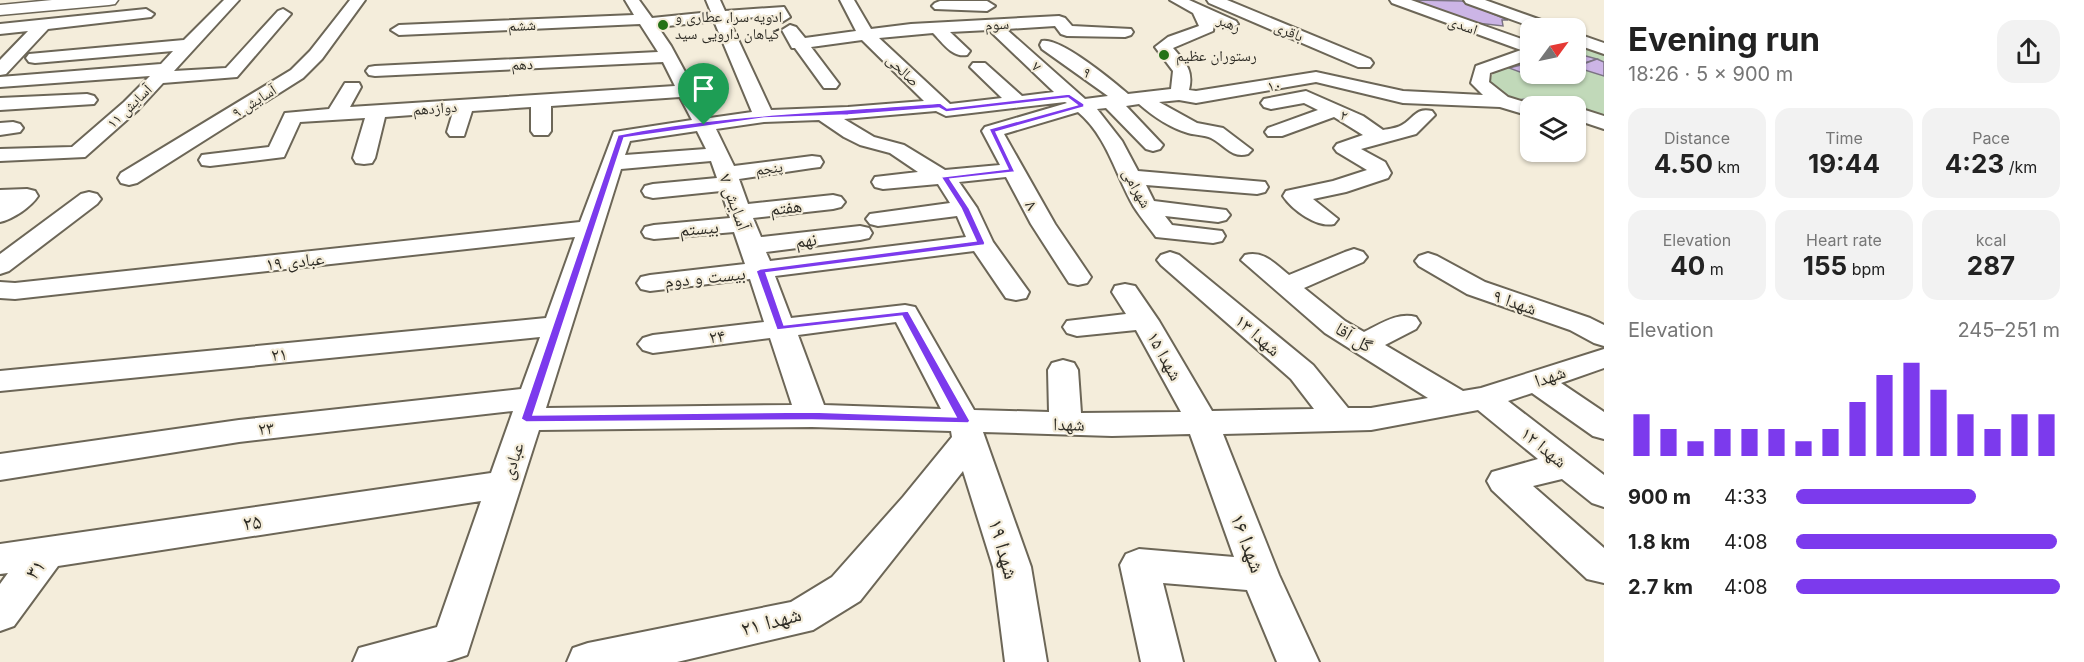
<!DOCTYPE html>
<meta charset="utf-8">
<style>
:root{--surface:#fff;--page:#f2f2f2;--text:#222;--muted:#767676;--accent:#7c3aed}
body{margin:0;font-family:Inter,"Noto Naskh Arabic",sans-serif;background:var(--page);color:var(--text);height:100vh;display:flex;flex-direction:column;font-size:22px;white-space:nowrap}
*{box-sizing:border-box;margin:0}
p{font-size:20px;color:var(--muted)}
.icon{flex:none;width:33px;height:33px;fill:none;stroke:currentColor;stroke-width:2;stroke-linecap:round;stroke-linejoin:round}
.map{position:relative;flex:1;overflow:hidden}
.panel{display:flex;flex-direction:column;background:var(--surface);width:480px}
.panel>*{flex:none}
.needle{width:39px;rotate:57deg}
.buttons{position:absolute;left:1520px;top:18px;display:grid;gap:12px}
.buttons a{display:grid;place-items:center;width:66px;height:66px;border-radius:12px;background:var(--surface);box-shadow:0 2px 4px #0004;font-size:30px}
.pin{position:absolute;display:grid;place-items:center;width:51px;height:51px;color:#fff;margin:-62px -26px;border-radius:50% 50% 50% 0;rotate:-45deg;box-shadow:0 0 6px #0007}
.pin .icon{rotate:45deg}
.round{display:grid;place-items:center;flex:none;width:63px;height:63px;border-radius:18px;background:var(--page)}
.headline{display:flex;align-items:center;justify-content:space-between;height:102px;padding:0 24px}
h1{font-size:33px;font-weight:700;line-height:45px}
.figures{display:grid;grid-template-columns:repeat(3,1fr);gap:9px;height:102px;padding:6px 24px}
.figures div{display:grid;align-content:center;border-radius:15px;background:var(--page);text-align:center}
.figures b{font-size:26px;font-weight:700}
.figures small{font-size:16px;font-weight:400}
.figures p{font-size:16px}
.chart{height:168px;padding:12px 24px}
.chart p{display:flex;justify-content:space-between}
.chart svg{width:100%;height:108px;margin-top:6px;stroke:var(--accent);stroke-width:6}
ul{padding:0 24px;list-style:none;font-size:20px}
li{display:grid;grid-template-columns:96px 72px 1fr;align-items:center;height:45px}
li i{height:15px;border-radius:8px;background:var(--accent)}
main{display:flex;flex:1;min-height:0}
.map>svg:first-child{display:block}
.green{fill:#c1d9b9}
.building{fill:#ccb5e6;stroke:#7b7483;stroke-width:1.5}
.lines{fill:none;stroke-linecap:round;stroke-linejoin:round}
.minor-casing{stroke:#6c6657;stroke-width:4}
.major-casing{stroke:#6c6657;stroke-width:3}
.minor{fill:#fff;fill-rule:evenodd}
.major{fill:#fff;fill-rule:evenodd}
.route{fill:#7c3aed;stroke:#fff;stroke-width:1.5;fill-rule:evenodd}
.poi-dot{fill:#247116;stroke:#f4eddb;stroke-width:2}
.labels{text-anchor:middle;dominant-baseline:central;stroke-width:4.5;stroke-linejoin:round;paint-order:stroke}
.far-poi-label{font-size:15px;fill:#2f2d26;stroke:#f4eddb;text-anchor:start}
.far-street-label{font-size:15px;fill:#2f2d26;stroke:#f4eddb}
.street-label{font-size:18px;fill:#2f2d26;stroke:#f4eddb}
.near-street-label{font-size:21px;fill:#2f2d26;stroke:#f4eddb}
</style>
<main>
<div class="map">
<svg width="1604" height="662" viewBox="0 0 1604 662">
<rect width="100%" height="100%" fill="#f4eddb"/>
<path class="green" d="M1581 44 1604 53V121L1575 116V106H1530L1490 89C1488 65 1510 65 1530 59V74H1575V46Z"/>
<g class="building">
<path d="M1416 0 1462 1 1508 20H1502L1503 26 1477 23 1410 2Z"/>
<path d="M1575 53 1597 59 1575 66Z"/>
<path d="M1597 59 1604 62V76L1575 67Z"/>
<path d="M1521 65 1530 68 1532 74 1528 75 1509 68Z"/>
<path d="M1537 98 1551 104 1531 106 1517 100Z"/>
</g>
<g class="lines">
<g class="minor-casing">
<g id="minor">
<path d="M224 0H239L174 71 226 68 278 11 283 9 291 14 237 77 163 83 138 110 85 157 0 161V149L72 147 124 102 150 76 0 87V77L161 64 173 51 35 63 29 62 26 58 29 54 184 40Z"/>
<path d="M350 0H365L322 59 303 78 137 183 129 185 121 183 118 178 121 173 291 70 310 51Z"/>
<path d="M625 0H639L652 18 711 12 706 0H720L725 11 784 7 790 17 782 22 776 20 773 15 729 20 771 110 848 107 924 101 862 40 811 47 839 84 836 88H824L795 48H792L782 30 790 25 796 27 805 38 856 31 840 0H854L871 29 911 24 1059 16 1065 18 1072 26 1131 29 1133 32 1131 35 1125 37 1067 36 1061 34 1055 26 1006 29 1085 99 1108 96 1042 49 1040 45 1042 41C1060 37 1113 81 1128 94L1171 89 1173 71 1155 47 1168 37 1199 26 1193 13 1170 0H1189L1236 21 1238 24 1230 29 1214 23 1213 31 1173 48C1185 62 1194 70 1189 90L1196 91 1316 72 1403 91 1483 95 1471 83 1476 66 1521 50 1392 3 1390 0H1411L1530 42V59L1490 73 1489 82 1508 97 1537 106H1530V116L1500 107 1403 103 1316 82 1196 103 1179 100 1159 102 1197 123 1223 128 1252 150 1248 154C1232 159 1225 145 1211 138 1205 135 1195 135 1188 133 1170 128 1153 116 1139 104L1126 106 1163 145 1160 149 1153 151 1146 149 1106 108 1097 109 1122 141 1138 171 1265 182 1268 187 1265 192 1257 194 1146 185 1154 201 1226 210 1230 215 1226 220 1218 222 1165 216 1172 225 1222 231 1225 236 1222 241 1213 243 1156 237C1149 227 1141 218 1134 207 1116 176 1107 136 1078 112L1004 134 1055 224 1091 277 1087 283 1078 285 1069 283 1031 224 1006 177 959 182 977 208 993 242 1029 292 1026 298 1016 300 1006 298 974 251 775 276 791 318 905 305 915 307 974 410 1049 412 1048 370 1052 363 1063 360 1074 363 1078 370 1081 413 1181 412 1136 330 1077 336 1067 333 1063 327 1067 321 1126 314 1112 292 1115 286 1125 284 1135 286 1159 321 1212 411 1314 409 1291 379 1161 265 1157 260 1161 255 1170 252 1179 255 1313 365 1348 408H1371L1428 398 1325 333 1241 260 1245 255C1264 250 1275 264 1289 275L1345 252 1354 249 1363 252 1367 257 1363 262 1304 288 1345 321 1364 332C1381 324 1397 312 1416 317L1420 323 1416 329 1385 345 1463 391 1481 388 1604 349V368L1561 383 1604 412V439L1593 436 1532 393 1508 401 1604 475V507L1592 503 1562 479 1533 486 1604 548V583L1587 579 1492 490 1487 481 1492 472 1538 459 1478 410 1371 430 1223 434 1279 575 1319 662H1277L1247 590 1163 583 1183 662H1141L1120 565 1126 554 1139 549 1234 557 1190 434 1112 436 983 432 1031 567 1047 662H1005L993 567 963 471 860 601 813 630 677 662H567L573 648 588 643 791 602 832 577 903 497 952 437 951 431 812 427 539 430 467 655 446 662H353L359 648 437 627 481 501 58 566 14 626 0 631V584L8 573 0 574V544L491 473 513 411 239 442 0 480V454L239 420 521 389 540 337 0 391V371L546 318 575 237 15 299 0 298V282L15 283 580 222 614 132 692 120 680 97 551 106V131L548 135H534L531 131V107L472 111 464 136H450L447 132 453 112 385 117 375 158 372 163 364 164 356 163 353 158 365 118 300 122 284 157 210 166 202 165 199 160 202 155 210 154 269 147 285 113 329 109 345 83H359L361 87 350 107 675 86 663 62 375 76 369 75 366 71 369 67 375 66 658 52 640 24 399 35 391 30 399 25 634 15ZM714 21 752 112 710 118 671 46 658 27ZM989 30 1054 92 1022 96 985 63H973L970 67 1002 98 950 104 879 38 933 33C942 42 952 58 967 55L970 51 950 32ZM1065 102 1067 103 985 127 982 131 1000 165 945 170 904 145 874 137 844 119 936 111 946 116ZM819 120 844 137 860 145 890 153 918 172 875 177 872 182 875 187 883 189 938 184 950 203 870 214 866 219 870 224 878 226 957 216 966 237 770 261 766 252 860 240 869 238 872 233 869 228 860 226 761 237 753 218 833 209 841 207 845 202 841 197 833 195 748 204 739 179 812 168 820 167 823 162 820 157 812 156 734 166 716 129 764 122ZM697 131 706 149 625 155 630 141ZM711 161 717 178 653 184 645 186 642 191 645 196 653 198 721 191 730 218 654 225 645 227 642 232 645 237 654 239 734 232 745 264 650 275 641 277 637 283 641 289 650 291 750 279 764 322 653 335 643 338 638 344 643 350 653 353 770 338 792 405 546 408 621 169ZM896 322 941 409 824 405 798 335Z"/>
<path d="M1207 0H1227L1370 59 1373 63 1370 67H1358L1209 3Z"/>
<path d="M1464 0H1485L1555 25 1557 28H1535L1466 3Z"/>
<path d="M940 1H987L995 6 987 11 935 9 932 6 935 3Z"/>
<path d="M146 9 154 14 151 17 48 29 6 74 0 75V60L28 31 0 34V24Z"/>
<path d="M1575 33 1604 43V54L1575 44Z"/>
<path d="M1306 91 1363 116 1383 130C1389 129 1397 128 1402 125 1414 118 1416 107 1432 111L1435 115 1416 134 1361 149 1385 162 1391 173 1388 178 1346 192 1313 199 1338 219 1334 224C1317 228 1292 210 1283 196L1286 191 1333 181 1367 170 1337 152 1334 148 1337 144 1363 135 1334 117 1282 136H1268L1265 132 1268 128 1318 110 1304 103 1271 109 1264 107 1261 103 1264 99Z"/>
<path d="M87 94 94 96 97 100 94 104 0 110V98Z"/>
<path d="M1585 110 1604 116V129L1586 123 1575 127V113Z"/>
<path d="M13 122 20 124 23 128 20 132 0 135V123Z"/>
<path d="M27 189 35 191 38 196C31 207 13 219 0 222V190Z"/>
<path d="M89 192 97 194 101 199 97 204 9 271 0 274V254L81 194Z"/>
<path d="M1428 253 1437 256 1485 282 1590 318 1604 325V346L1594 343 1570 330 1467 294 1419 266 1415 261 1419 256Z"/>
</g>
</g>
<g class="major-casing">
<path id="major" d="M52 0H118L115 4 109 5 0 15V5Z"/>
</g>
<use href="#minor" class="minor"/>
<use href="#major" class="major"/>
</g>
<path class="route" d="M1069 94 1084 104V107L996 132 1015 172 950 179 969 208 985 243 984 245 766 273 784 325 908 311 970 421 968 423 812 420 526 422 521 419 618 135C724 114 833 112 940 103L947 108ZM1068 98 1077 105 989 129 1008 169 941 177 961 208 976 241 760 269 756 271 777 330 902 316 956 417 812 412 533 415 624 138 764 118 848 115 939 108 946 112Z"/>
<g class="poi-dot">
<circle cx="663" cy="25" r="6"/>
<circle cx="1164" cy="55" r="6"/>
</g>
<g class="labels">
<g class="far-poi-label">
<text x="675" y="16">ادویه سرا، عطاری و<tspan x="675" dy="17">گیاهان دارویی سید</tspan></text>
<text x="1176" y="55">رستوران عظیم</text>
</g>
<g class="far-street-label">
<text transform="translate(1229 23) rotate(23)">رهبر</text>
<text transform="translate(997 24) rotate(-3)">سوم</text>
<text transform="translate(522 25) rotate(-2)">ششم</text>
<text transform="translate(1463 25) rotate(19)">اسدی</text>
<text transform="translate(1289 31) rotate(23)">باقری</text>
<text transform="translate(522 64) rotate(-3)">دهم</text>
<text transform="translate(1037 66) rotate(43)">۷</text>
<text transform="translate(903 70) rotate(44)">صالحی</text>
<text transform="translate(1087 72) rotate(34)">۹</text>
<text transform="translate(1274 85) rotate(-12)">۱۰</text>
<text transform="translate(254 101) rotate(-32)">آسایش ۹</text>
<text transform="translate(129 106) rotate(-44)">آسایش ۱۱</text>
<text transform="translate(435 108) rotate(-4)">دوازدهم</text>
<text transform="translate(1344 115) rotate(20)">۲</text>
<text transform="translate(769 168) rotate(-8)">پنجم</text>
<text transform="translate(1137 188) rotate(61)">شهرامی</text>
</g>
<g class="street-label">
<text transform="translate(735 202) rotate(70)">آسایش ۷</text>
<text transform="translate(1032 205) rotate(60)">۸</text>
<text transform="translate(786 207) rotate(-6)">هفتم</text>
<text transform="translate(699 228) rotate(-5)">بیستم</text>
<text transform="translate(806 240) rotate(-7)">نهم</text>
<text transform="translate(295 261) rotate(-6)">عبادی ۱۹</text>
<text transform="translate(705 277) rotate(-6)">بیست و دوم</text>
<text transform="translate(1515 302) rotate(19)">شهدا ۹</text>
<text transform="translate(1258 335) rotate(41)">شهدا ۱۳</text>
<text transform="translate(717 336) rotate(-7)">۲۴</text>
<text transform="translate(1354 337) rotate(32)">گل آقا</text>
<text transform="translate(279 354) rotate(-6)">۲۱</text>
<text transform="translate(1165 356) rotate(61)">شهدا ۱۵</text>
<text transform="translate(1550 376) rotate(-19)">شهدا</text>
<text transform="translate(1069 424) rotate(1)">شهدا</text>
<text transform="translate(266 428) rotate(-6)">۲۳</text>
<text transform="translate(1544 447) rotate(39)">شهدا ۱۲</text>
<text transform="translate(512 461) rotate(-72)">عبادی</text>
</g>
<g class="near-street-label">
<text transform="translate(252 522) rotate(-8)">۲۵</text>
<text transform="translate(1248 543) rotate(69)">شهدا ۱۶</text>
<text transform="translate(1004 549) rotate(74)">شهدا ۱۹</text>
<text transform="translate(35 569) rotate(-53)">۳۱</text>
<text transform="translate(771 621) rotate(-15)">شهدا ۲۱</text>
</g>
</g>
</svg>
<div class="buttons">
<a><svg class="needle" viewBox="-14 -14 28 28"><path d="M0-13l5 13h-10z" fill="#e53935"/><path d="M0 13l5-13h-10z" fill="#767676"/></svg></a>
<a><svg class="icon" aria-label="layers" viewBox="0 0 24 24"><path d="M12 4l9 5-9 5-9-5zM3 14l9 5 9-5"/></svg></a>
</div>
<div class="pin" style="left:704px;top:125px;background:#1e9e55"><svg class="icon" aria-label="arrive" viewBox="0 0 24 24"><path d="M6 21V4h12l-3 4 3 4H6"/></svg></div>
</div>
<section class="panel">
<div class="headline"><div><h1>Evening run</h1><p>18:26 · 5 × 900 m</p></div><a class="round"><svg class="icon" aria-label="share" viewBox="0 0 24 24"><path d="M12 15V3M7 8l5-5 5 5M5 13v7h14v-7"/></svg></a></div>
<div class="figures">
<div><p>Distance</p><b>4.50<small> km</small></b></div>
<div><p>Time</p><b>19:44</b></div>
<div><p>Pace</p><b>4:23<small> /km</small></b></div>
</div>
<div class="figures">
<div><p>Elevation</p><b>40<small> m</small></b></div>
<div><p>Heart rate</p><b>155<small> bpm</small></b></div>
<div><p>kcal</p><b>287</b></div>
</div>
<div class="chart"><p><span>Elevation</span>245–251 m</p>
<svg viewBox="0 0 160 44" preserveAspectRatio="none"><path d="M5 44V27M15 44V33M25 44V38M35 44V33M45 44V33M55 44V33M65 44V38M75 44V33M85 44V22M95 44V11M105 44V6M115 44V17M125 44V27M135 44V33M145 44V27M155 44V27"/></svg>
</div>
<ul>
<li><b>900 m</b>4:33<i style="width:68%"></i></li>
<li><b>1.8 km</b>4:08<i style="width:99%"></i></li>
<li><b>2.7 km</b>4:08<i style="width:100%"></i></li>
</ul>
</section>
</main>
